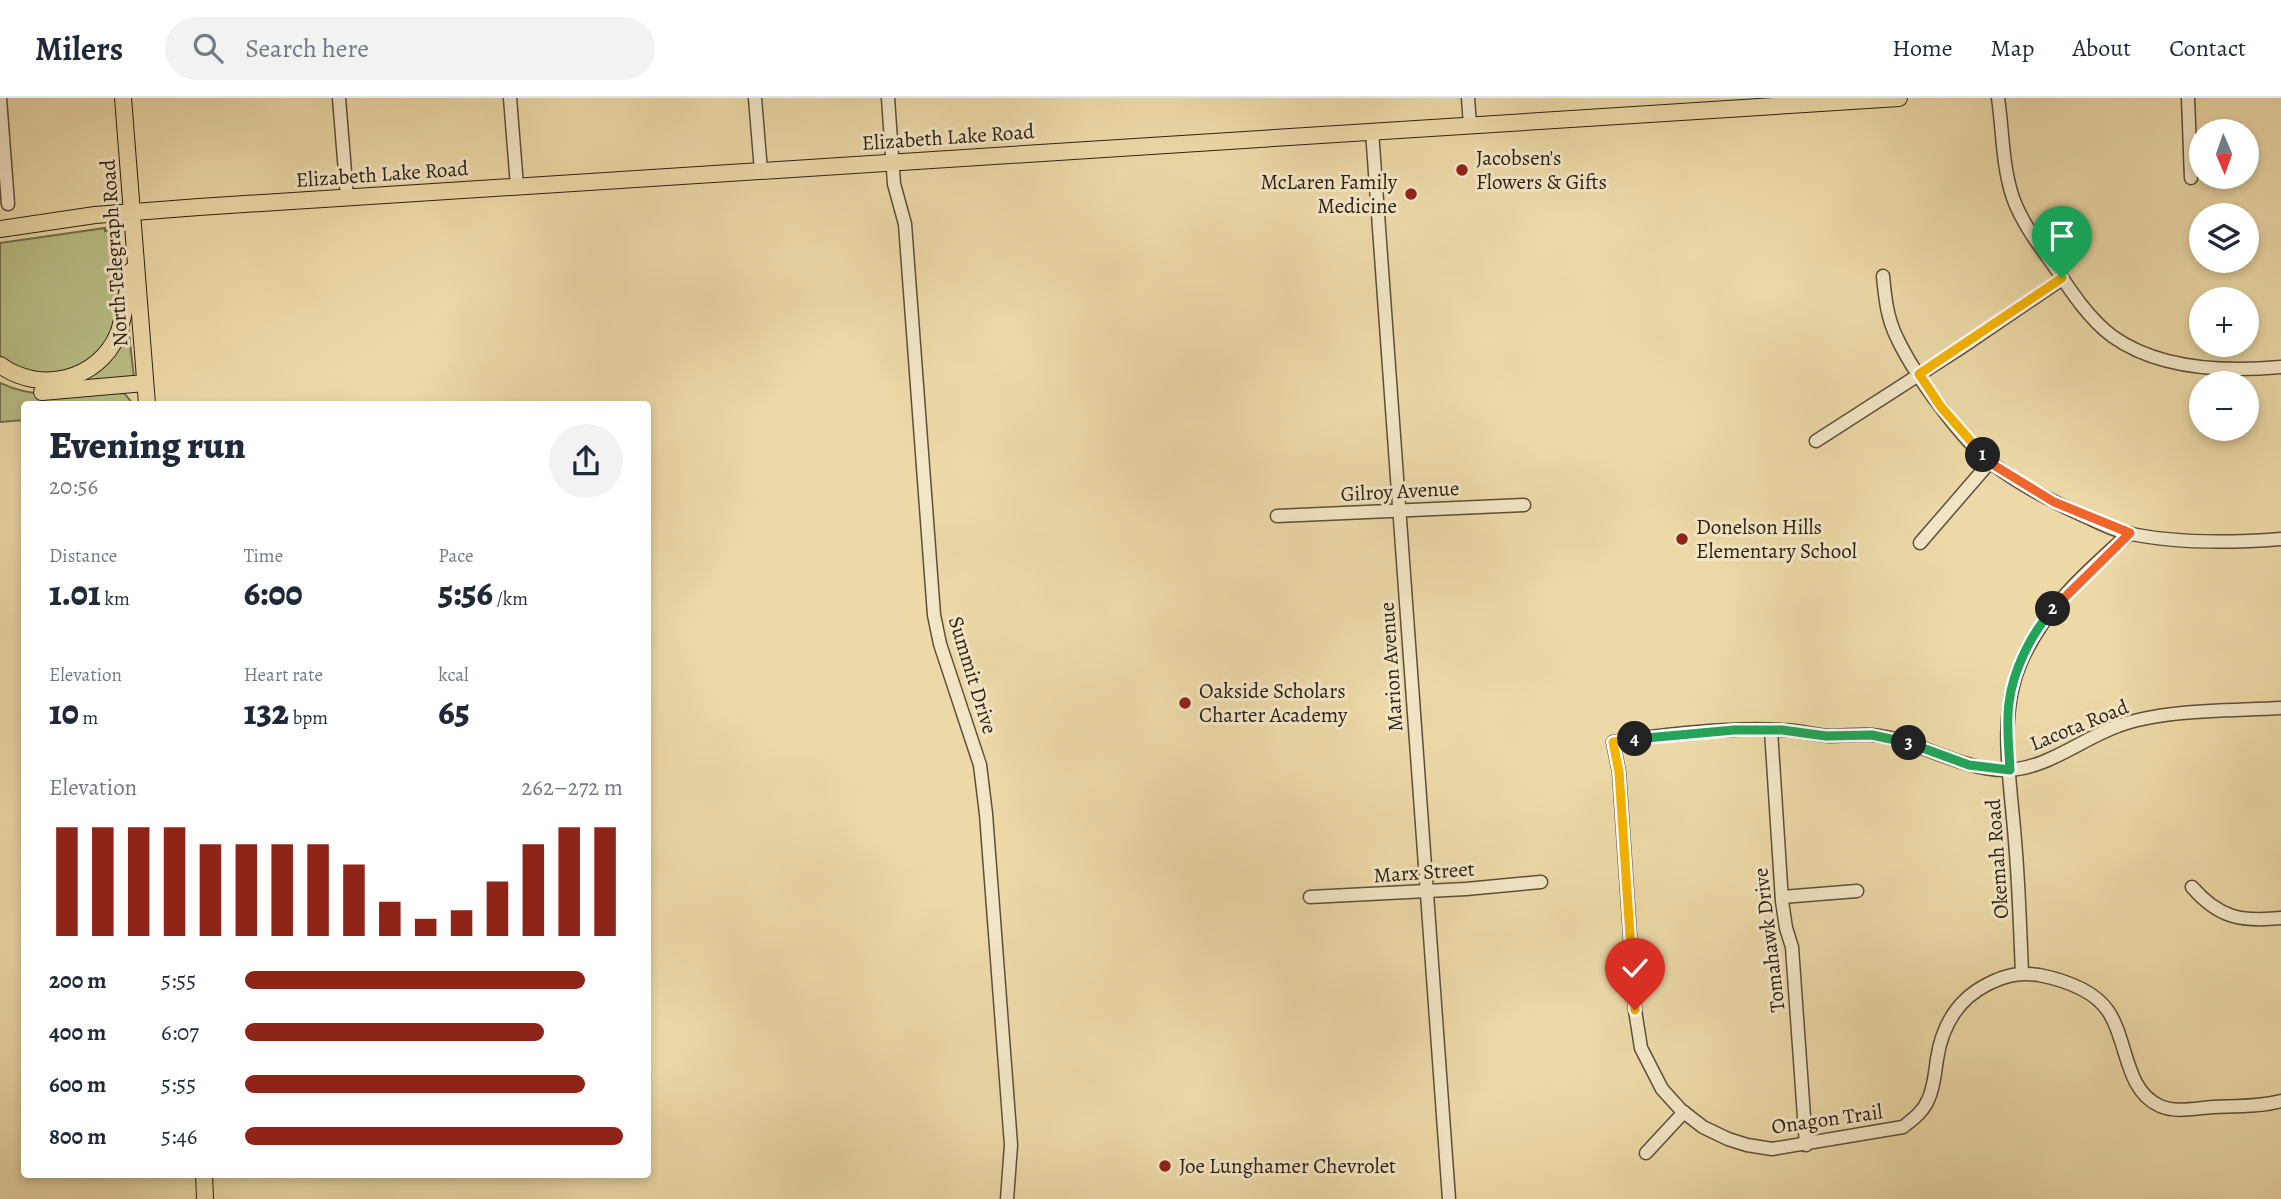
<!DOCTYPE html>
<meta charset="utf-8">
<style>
:root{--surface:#fff;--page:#f2f2f3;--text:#1f2937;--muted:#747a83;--line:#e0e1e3;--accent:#8f2418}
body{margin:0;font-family:Alegreya,serif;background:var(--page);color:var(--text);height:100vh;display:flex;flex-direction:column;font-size:26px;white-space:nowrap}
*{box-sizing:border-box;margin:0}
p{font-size:23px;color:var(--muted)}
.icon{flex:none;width:38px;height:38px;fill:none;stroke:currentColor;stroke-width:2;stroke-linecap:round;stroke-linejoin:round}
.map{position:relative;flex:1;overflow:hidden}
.sheet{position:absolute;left:21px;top:303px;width:630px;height:777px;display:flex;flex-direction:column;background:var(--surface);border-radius:7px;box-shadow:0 4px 10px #0003}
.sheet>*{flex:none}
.needle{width:46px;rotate:178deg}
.tools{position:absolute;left:2189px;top:21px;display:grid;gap:14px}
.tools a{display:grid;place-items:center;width:70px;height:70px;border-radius:50%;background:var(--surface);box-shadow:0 4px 10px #0003;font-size:35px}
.pin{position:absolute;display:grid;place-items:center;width:60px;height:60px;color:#fff;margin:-72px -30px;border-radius:50% 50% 50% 0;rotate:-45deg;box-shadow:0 0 7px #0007}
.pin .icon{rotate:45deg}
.km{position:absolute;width:35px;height:35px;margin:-18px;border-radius:50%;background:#222;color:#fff;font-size:19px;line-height:35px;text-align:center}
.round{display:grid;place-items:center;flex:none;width:74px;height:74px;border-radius:37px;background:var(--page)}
.summary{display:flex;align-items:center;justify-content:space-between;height:119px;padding:0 28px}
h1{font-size:38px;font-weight:800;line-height:52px}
.metrics{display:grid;grid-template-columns:repeat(3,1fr);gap:10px;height:119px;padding:7px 28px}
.metrics div{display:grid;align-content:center}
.metrics b{font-size:35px;font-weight:800}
.metrics small{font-size:19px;font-weight:400}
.metrics p{font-size:19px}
.chart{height:196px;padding:14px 28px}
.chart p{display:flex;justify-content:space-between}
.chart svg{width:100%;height:126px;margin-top:7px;stroke:var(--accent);stroke-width:6}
ul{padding:0 28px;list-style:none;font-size:23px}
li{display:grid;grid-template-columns:112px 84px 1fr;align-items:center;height:52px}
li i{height:18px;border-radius:9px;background:var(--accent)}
header{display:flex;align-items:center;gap:42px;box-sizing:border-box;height:98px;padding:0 35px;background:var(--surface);border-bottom:2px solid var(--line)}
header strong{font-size:33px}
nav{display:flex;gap:38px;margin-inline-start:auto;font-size:24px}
.search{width:490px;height:63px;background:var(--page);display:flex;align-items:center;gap:18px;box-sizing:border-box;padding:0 24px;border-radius:38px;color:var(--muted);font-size:26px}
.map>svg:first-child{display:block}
.green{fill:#b9bf86;stroke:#73704e;stroke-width:2}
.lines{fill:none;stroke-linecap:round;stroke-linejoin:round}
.minor-casing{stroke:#5d4e3a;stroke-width:15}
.major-casing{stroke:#2d2016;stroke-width:18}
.minor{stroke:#f3e6c6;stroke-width:12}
.major{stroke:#ecd9a7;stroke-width:16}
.split-1-casing{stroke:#fff;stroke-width:14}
.split-2-casing{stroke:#fff;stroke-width:14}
.split-3-casing{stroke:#fff;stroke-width:14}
.split-4-casing{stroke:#fff;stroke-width:14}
.split-5-casing{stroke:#fff;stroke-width:14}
.split-1{stroke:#f5b400;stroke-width:9}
.split-2{stroke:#f0652b;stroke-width:9}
.split-3{stroke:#22a559;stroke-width:9}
.split-4{stroke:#22a559;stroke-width:9}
.split-5{stroke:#f5b400;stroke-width:9}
.poi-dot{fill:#8f2418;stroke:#f3e6c6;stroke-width:2.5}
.labels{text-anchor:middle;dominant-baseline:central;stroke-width:6;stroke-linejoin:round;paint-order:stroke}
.street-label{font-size:21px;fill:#2d2016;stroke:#f3e6c6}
.poi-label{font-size:21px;fill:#2d2016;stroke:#f3e6c6;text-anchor:start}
</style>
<header>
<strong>Milers</strong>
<div class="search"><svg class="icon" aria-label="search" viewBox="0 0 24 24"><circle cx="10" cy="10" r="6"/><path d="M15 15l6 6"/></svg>Search here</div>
<nav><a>Home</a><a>Map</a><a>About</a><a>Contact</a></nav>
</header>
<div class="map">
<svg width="2281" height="1101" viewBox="0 0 2281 1101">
<rect width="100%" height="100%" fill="#ecd9a7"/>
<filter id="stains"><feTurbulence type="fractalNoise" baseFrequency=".00286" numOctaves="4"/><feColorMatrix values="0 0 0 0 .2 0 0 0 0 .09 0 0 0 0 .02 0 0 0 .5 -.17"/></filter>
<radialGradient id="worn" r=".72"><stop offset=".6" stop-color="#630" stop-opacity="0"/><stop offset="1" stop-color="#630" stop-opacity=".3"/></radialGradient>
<g class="green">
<path d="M105 130V133L114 131 115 140H118L120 219 94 263 45 279 0 262V145Z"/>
<path d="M128 228 134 279 36 289 13 283 62 286Z"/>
<path d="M0 285C39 303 75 296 117 293L125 296 133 306H24V322L0 324Z"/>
</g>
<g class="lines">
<g class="minor-casing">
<g id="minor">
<path d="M0 0 8 106"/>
<path d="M339 0 347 99"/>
<path d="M510 0 517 88"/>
<path d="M755 0 761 73"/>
<path d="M888 0 894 86 905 126 934 517 940 546 980 667 986 716 1011 1047 1007 1101"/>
<path d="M1468 0 1470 27"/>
<path d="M1998 0C2003 34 2002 67 2013 100 2022 125 2039 147 2054 168 2070 192 2089 221 2112 238 2159 272 2225 274 2281 269"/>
<path d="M2188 0 2191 80"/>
<path d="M1372 33 1449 1101"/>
<path d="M1883 178C1885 199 1887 220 1897 240 1914 276 1962 343 1994 367 2021 387 2051 403 2082 417 2096 423 2112 432 2127 435 2177 446 2230 445 2281 441"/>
<path d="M1816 343 1959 251 2062 181"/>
<path d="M1277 418 1524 407"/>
<path d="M1920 445 1990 364"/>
<path d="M2281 610C2232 613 2163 611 2118 628 2081 641 2046 672 2005 672 1959 672 1918 641 1872 637 1858 636 1844 638 1830 638 1814 637 1798 632 1782 632 1727 629 1668 636 1613 644L1619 674 1635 912 1641 950 1662 991 1681 1012 1703 1029 1728 1041 1747 1047 1772 1051 1903 1029C1913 1021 1923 1014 1928 1002 1934 990 1935 974 1937 961 1942 928 1958 901 1988 886 2006 877 2020 874 2039 877 2064 882 2093 891 2108 913 2128 942 2124 992 2160 1008 2175 1015 2197 1010 2213 1009 2235 1008 2259 1009 2281 1003"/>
<path d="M1771 632 1782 803 1786 830 1792 849 1806 1047"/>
<path d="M2192 789C2219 820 2241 824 2281 820"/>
<path d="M1310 799 1466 791 1541 784"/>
<path d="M1782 799 1857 793"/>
<path d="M2022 875C2020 831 2019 787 2015 743 2011 685 1997 619 2021 564 2043 512 2088 472 2130 435"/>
<path d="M1646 1055 1684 1014"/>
</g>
</g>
<g class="major-casing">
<g id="major">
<path d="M123 0 147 306"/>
<path d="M0 131 95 117 199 109 1899 0"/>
<path d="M0 267C40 296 98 283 118 236 125 217 127 193 131 173"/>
<path d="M42 294 145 285"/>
<path d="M204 1076 205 1101"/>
</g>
</g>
<use href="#minor" class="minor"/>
<use href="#major" class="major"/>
</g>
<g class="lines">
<g class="split-1-casing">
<path id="split-1" d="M1983 357 1941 309 1919 276 2062 180"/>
</g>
<g class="split-2-casing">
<path id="split-2" d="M1983 357 1992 366 2054 404 2130 435 2053 511"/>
</g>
<g class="split-3-casing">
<path id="split-3" d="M1909 645 1969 667 2010 672C2009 650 2006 627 2009 605 2013 572 2031 536 2053 511"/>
</g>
<g class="split-4-casing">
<path id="split-4" d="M1635 641 1734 632H1782L1826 638 1872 637 1909 645"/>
</g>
<g class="split-5-casing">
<path id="split-5" d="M1635 912 1619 674 1613 644 1635 641"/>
</g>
<use href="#split-1" class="split-1"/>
<use href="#split-2" class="split-2"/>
<use href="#split-3" class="split-3"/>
<use href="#split-4" class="split-4"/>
<use href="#split-5" class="split-5"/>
</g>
<g class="poi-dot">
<circle cx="1462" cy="72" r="7"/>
<circle cx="1411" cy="96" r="7"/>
<circle cx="1682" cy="441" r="7"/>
<circle cx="1185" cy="605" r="7"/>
<circle cx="1165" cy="1068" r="7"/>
</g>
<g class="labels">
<g class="street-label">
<text transform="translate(948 39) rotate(-4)">Elizabeth Lake Road</text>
<text transform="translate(382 76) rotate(-4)">Elizabeth Lake Road</text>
<text transform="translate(114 155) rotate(-94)">North Telegraph Road</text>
<text transform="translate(1400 393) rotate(-3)">Gilroy Avenue</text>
<text transform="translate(1391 569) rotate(-94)">Marion Avenue</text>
<text transform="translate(973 577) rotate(73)">Summit Drive</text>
<text transform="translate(2079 627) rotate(-22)">Lacota Road</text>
<text transform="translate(1997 761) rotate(-94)">Okemah Road</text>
<text transform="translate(1424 774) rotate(-4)">Marx Street</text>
<text transform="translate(1769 842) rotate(-97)">Tomahawk Drive</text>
<text transform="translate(1827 1021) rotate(-8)">Onagon Trail</text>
</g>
<g class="poi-label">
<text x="1476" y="60">Jacobsen's<tspan x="1476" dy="24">Flowers &amp; Gifts</tspan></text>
<text x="1397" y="84" text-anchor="end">McLaren Family<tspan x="1397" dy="24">Medicine</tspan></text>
<text x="1696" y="429">Donelson Hills<tspan x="1696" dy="24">Elementary School</tspan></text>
<text x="1199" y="593">Oakside Scholars<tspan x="1199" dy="24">Charter Academy</tspan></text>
<text x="1179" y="1068">Joe Lunghamer Chevrolet</text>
</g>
</g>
<rect width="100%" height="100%" filter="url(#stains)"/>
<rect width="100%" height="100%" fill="url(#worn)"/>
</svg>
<div class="tools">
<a><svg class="needle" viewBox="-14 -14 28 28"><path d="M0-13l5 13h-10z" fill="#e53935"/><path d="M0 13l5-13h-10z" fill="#747a83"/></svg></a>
<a><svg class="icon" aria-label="layers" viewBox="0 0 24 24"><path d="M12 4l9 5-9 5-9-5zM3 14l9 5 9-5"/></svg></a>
<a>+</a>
<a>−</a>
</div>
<div class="pin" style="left:2062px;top:180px;background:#1e9e55"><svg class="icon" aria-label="arrive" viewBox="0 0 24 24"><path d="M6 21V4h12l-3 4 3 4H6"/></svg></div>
<div class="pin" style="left:1635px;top:912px;background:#d93025"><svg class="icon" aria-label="check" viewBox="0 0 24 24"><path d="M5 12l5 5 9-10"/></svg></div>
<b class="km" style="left:1983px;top:357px">1</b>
<b class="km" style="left:2053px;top:511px">2</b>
<b class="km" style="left:1909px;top:645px">3</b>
<b class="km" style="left:1635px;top:641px">4</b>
<section class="sheet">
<div class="summary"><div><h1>Evening run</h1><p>20:56</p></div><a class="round"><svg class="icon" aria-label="share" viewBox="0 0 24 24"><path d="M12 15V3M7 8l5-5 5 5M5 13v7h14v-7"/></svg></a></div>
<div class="metrics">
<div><p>Distance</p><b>1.01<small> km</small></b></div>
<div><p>Time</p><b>6:00</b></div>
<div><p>Pace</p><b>5:56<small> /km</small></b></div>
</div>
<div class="metrics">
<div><p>Elevation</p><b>10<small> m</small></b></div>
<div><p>Heart rate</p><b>132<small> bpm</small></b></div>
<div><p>kcal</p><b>65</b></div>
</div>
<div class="chart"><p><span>Elevation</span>262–272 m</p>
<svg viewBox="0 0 160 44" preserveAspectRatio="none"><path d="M5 44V6M15 44V6M25 44V6M35 44V6M45 44V12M55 44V12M65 44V12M75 44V12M85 44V19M95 44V32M105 44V38M115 44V35M125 44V25M135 44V12M145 44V6M155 44V6"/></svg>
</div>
<ul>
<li><b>200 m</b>5:55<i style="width:90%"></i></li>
<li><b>400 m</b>6:07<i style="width:79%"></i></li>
<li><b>600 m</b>5:55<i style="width:90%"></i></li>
<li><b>800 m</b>5:46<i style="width:100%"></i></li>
</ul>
</section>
</div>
